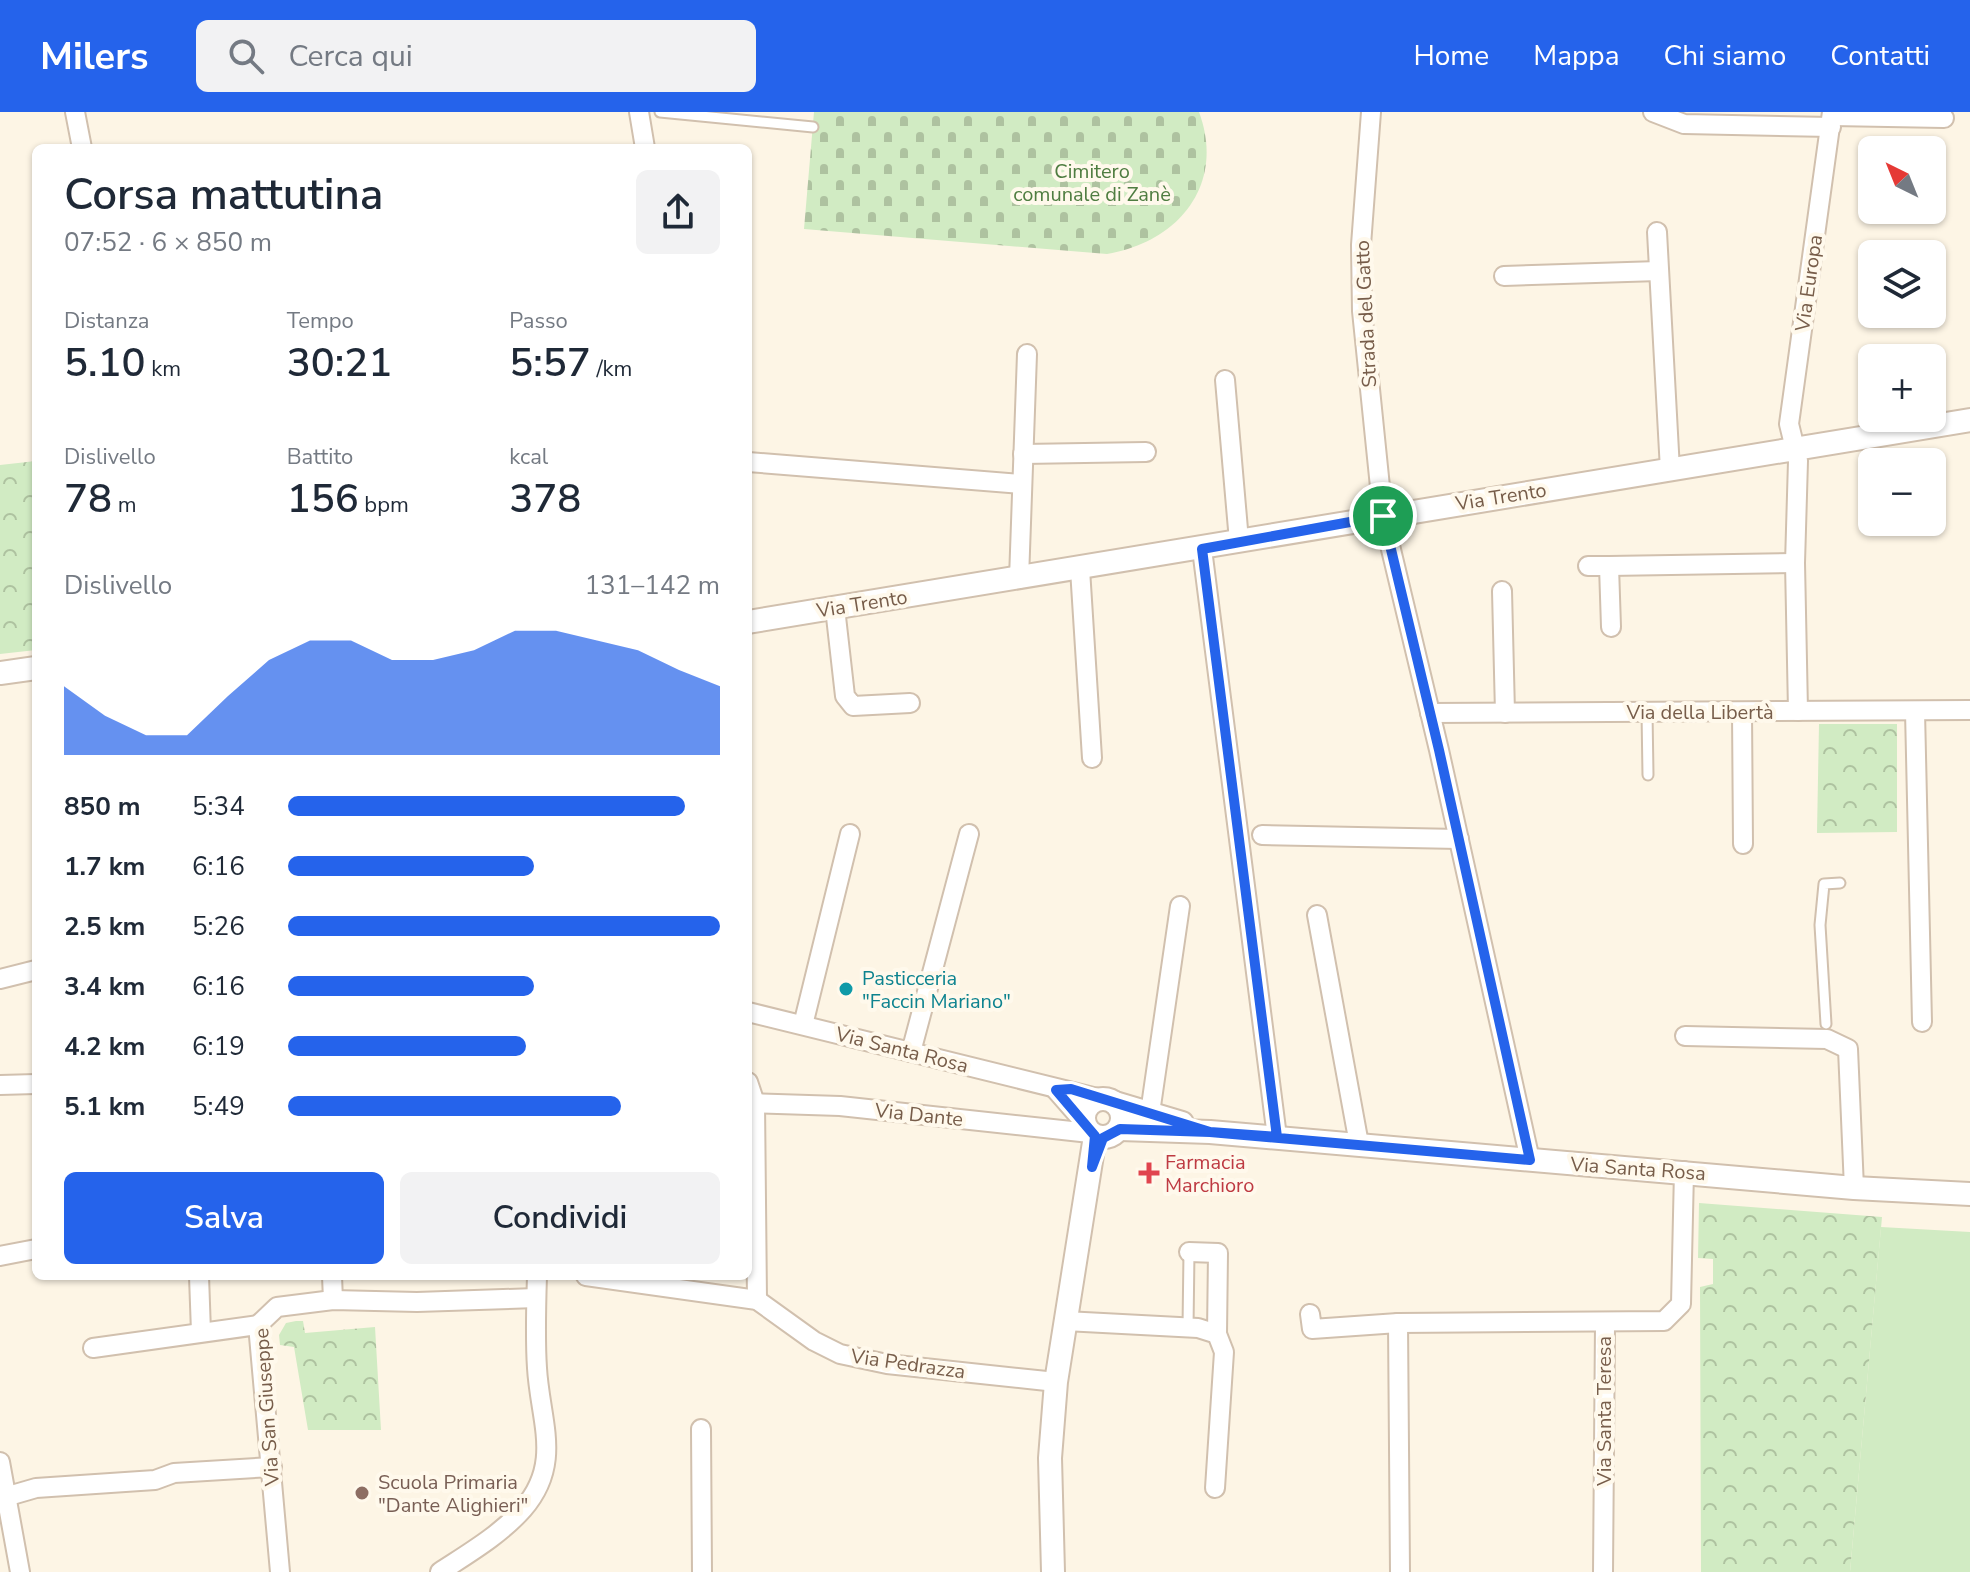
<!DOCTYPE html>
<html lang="it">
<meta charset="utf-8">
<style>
:root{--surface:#fff;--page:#f2f2f3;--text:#1f2937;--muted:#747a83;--accent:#2563eb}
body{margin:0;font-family:"Nunito Sans",sans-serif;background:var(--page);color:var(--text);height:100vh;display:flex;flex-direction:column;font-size:30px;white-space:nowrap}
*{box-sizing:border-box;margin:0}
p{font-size:26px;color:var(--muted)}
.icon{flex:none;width:44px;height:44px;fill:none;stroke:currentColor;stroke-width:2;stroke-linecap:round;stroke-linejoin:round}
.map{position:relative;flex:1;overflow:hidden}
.panel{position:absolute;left:32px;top:32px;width:720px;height:1136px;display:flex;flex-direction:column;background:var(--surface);border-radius:12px;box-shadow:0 2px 6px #0004}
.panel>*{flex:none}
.needle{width:52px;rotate:317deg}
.buttons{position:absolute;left:1858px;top:24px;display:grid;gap:16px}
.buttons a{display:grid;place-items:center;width:88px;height:88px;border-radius:12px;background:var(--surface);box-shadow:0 2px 6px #0004;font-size:40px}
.pin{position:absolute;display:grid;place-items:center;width:68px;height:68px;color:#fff;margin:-34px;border:4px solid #fff;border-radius:50%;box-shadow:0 2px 8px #0007}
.round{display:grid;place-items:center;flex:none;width:84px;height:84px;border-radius:12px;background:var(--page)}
.summary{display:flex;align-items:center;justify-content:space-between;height:136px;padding:0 32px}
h1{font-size:44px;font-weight:600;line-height:60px}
.metrics{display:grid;grid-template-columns:repeat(3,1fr);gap:12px;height:136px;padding:8px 32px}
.metrics div{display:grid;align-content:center}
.metrics b{font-size:40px;font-weight:600}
.metrics small{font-size:22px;font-weight:400}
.metrics p{font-size:22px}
.chart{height:224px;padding:16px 32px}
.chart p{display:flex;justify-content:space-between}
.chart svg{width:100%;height:144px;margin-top:8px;fill:var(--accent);opacity:.7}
.primary-button{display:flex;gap:16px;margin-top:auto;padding:16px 32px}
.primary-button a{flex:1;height:92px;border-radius:12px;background:var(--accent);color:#fff;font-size:32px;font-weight:600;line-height:92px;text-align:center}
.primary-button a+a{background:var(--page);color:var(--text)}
ul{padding:0 32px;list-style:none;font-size:26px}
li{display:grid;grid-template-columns:128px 96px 1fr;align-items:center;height:60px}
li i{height:20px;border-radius:10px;background:var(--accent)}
header{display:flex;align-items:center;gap:48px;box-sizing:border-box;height:112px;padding:0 40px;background:var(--accent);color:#fff}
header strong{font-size:38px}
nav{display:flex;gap:44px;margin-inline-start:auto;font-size:28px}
.search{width:560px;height:72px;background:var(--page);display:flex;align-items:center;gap:20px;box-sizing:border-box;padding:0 28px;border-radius:12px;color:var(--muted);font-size:30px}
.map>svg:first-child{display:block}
.grass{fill:#d1ebc3}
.cemetery{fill:url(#cemetery-stones)}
.park{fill:url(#park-crowns)}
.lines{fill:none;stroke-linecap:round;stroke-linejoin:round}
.service-casing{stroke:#d1c0ae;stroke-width:13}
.minor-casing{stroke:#d1c0ae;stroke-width:22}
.tertiary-casing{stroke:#d1c0ae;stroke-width:26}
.service{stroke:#fff;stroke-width:9}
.minor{stroke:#fff;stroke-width:18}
.tertiary{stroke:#fff;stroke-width:22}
.route-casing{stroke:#fff;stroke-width:16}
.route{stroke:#2563eb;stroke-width:10}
.culture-dot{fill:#0f9aa8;stroke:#fff9ec;stroke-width:3}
.health-dot{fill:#e0444e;stroke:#fff9ec;stroke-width:3}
.education-dot{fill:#8d6e63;stroke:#fff9ec;stroke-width:3}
.labels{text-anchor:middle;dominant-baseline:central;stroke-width:8;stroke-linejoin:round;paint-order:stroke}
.park-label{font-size:20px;fill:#4f7d41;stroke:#fff9ec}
.street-label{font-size:20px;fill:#775d4a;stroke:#fff9ec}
.culture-label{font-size:20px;fill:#0d838f;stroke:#fff9ec;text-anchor:start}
.health-label{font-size:20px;fill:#be3a42;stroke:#fff9ec;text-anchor:start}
.education-label{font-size:20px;fill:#785e54;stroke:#fff9ec;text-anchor:start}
</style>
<header>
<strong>Milers</strong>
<div class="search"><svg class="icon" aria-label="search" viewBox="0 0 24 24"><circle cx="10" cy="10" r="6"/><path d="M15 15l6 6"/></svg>Cerca qui</div>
<nav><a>Home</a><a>Mappa</a><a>Chi siamo</a><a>Contatti</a></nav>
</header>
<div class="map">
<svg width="1970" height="1460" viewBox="0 0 1970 1460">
<defs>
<pattern id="cemetery-stones" width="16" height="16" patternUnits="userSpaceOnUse" patternTransform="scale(2)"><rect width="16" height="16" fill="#d1ebc3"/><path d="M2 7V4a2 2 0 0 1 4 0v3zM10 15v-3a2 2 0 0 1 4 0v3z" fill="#aec2a0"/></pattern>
<pattern id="park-crowns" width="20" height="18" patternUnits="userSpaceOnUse" patternTransform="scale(2)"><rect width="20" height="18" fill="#d1ebc3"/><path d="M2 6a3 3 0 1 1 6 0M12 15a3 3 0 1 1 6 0" fill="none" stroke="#aec2a0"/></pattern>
</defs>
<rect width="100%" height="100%" fill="#fdf5e5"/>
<path class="grass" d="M1881 1115 1970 1120V1460H1850Z"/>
<path class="cemetery" d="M814 0H1199C1226 73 1178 130 1107 142L804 117Z"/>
<g class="park">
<path d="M36 349V538L0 542V353Z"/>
<path d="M1819 612H1897V720L1817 721Z"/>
<path d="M1699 1091 1882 1105 1850 1460H1701L1700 1175 1713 1172V1147L1698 1146Z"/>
<path d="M296 1209H303L305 1221 375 1215 381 1318H308L294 1235 280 1233 279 1223 286 1211Z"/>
</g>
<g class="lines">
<g class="service-casing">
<g id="service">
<path d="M660 0 813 15"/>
<path d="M1647 600 1648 663"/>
<path d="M1826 912 1820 813 1824 772 1840 771"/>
<path d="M1188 1216 1189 1140"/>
</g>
</g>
<g class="minor-casing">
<g id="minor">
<path d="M75 0 82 36"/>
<path d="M639 0 645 36"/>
<path d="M1371 0 1361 133 1362 199 1383 404 1439 638 1530 1048"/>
<path d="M1653 0 1684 12 1831 15"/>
<path d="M1832 4 1944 6"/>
<path d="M1657 120 1670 358"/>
<path d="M1504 164 1659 159"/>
<path d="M1225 268 1239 429"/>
<path d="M1023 342 1146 340"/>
<path d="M748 350 1020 372"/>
<path d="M1202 437 1277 1025"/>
<path d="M1588 454H1609L1611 515"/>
<path d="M1609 454 1795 451"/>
<path d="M1080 457 1092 646"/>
<path d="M1019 467 1027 242"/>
<path d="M1502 479 1505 601"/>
<path d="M835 496 845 584 853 594 910 591"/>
<path d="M1798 599 1795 451 1798 349 1789 312 1832 0"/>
<path d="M1915 599 1922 910"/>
<path d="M1742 600 1743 732"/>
<path d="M1430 601 1970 598"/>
<path d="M1262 723 1459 727"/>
<path d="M1317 803 1359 1032"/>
<path d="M0 867 36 858"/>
<path d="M748 900 1101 987"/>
<path d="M803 913 850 722"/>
<path d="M1685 924 1827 927 1848 937 1854 1076"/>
<path d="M911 940 969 722"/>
<path d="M748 970 755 991 757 1188"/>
<path d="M0 973 36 972"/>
<path d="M1056 978 1084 1010"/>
<path d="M748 991 840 994 1090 1021"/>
<path d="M1150 1001 1180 794"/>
<path d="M1189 1140 1218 1141 1217 1222"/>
<path d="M0 1144 36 1137"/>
<path d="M199 1164 201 1220"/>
<path d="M332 1164 333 1188"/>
<path d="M586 1164 757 1188 814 1229 840 1242 887 1252 1056 1270"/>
<path d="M1310 1202 1312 1217 1398 1211 1664 1209 1681 1192 1684 1059"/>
<path d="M1065 1209 1198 1216 1217 1222 1224 1240 1215 1376"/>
<path d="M1398 1211 1400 1460"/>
<path d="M93 1236 258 1213"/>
<path d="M701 1317 702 1460"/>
<path d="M0 1350 20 1460"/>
<path d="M5 1385 36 1376 155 1368 174 1361 272 1355"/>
<path d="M280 1460 258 1213 277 1195 333 1188 417 1190 536 1186"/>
<path d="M440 1460C469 1441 500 1423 523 1397 563 1351 540 1309 537 1256 535 1226 536 1194 537 1164"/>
<path d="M1603 1460 1605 1212"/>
</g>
</g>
<g class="tertiary-casing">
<g id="tertiary">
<path d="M748 510 1970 308"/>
<path d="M0 561 36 556"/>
<circle cx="1103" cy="1006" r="19"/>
<path d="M1115 991 1182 1011"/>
<path d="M1120 1017 1210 1020 1854 1076 1970 1082"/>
<path d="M1053 1460 1050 1346 1056 1270 1095 1024"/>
</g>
</g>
<use href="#service" class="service"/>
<use href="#minor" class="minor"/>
<use href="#tertiary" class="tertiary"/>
</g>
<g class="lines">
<g class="route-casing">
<path id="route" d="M1383 404 1202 437 1277 1025 1210 1020 1071 977 1056 978 1095 1024 1092 1055 1103 1026 1120 1017 1210 1020 1530 1048 1439 638 1383 404"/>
</g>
<use href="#route" class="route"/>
</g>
<circle class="culture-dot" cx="846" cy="877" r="8"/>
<path class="health-dot" d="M1145 1049h8v8h8v8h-8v8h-8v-8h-8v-8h8z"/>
<circle class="education-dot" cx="362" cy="1381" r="8"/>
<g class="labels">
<g class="park-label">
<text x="1092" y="59">Cimitero<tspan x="1092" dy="23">comunale di Zanè</tspan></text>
</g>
<g class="street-label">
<text transform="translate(1809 171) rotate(-82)">Via Europa</text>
<text transform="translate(1366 202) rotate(-93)">Strada del Gatto</text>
<text transform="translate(1501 385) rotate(-9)">Via Trento</text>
<text transform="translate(862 492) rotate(-9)">Via Trento</text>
<text x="1700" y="600">Via della Libertà</text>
<text transform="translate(902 938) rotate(14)">Via Santa Rosa</text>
<text transform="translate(919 1003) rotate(6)">Via Dante</text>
<text transform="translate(1638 1057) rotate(4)">Via Santa Rosa</text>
<text transform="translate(908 1252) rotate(8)">Via Pedrazza</text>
<text transform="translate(267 1295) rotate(-94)">Via San Giuseppe</text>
<text transform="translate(1604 1299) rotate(-90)">Via Santa Teresa</text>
</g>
<g class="culture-label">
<text x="862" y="866">Pasticceria<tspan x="862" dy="23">"Faccin Mariano"</tspan></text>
</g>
<g class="health-label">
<text x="1165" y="1050">Farmacia<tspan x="1165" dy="23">Marchioro</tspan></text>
</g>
<g class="education-label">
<text x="378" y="1370">Scuola Primaria<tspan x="378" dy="23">"Dante Alighieri"</tspan></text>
</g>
</g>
</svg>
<div class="buttons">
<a><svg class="needle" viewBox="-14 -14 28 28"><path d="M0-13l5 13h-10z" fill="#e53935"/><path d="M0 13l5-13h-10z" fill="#747a83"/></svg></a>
<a><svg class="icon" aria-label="layers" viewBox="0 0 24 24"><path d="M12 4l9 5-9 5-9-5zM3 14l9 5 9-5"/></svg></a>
<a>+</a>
<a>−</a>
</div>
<div class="pin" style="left:1383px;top:404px;background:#1e9e55"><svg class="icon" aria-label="arrive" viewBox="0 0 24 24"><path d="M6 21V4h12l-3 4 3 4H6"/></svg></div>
<section class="panel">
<div class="summary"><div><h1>Corsa mattutina</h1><p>07:52 · 6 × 850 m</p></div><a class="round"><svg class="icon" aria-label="share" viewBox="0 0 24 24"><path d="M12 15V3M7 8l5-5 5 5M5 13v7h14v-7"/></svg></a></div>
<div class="metrics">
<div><p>Distanza</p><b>5.10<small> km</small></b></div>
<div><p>Tempo</p><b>30:21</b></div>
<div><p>Passo</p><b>5:57<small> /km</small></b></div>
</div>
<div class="metrics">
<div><p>Dislivello</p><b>78<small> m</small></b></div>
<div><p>Battito</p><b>156<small> bpm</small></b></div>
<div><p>kcal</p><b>378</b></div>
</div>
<div class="chart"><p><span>Dislivello</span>131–142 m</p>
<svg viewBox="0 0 160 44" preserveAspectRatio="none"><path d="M0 44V23L10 32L20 38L30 38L40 26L50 15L60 9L70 9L80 15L90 15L100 12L110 6L120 6L130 9L140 12L150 18L160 23V44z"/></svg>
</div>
<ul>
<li><b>850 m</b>5:34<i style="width:92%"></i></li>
<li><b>1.7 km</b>6:16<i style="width:57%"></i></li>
<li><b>2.5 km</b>5:26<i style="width:100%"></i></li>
<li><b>3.4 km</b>6:16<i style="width:57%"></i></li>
<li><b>4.2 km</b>6:19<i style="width:55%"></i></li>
<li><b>5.1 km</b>5:49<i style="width:77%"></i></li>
</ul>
<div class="primary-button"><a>Salva</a><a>Condividi</a></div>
</section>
</div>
